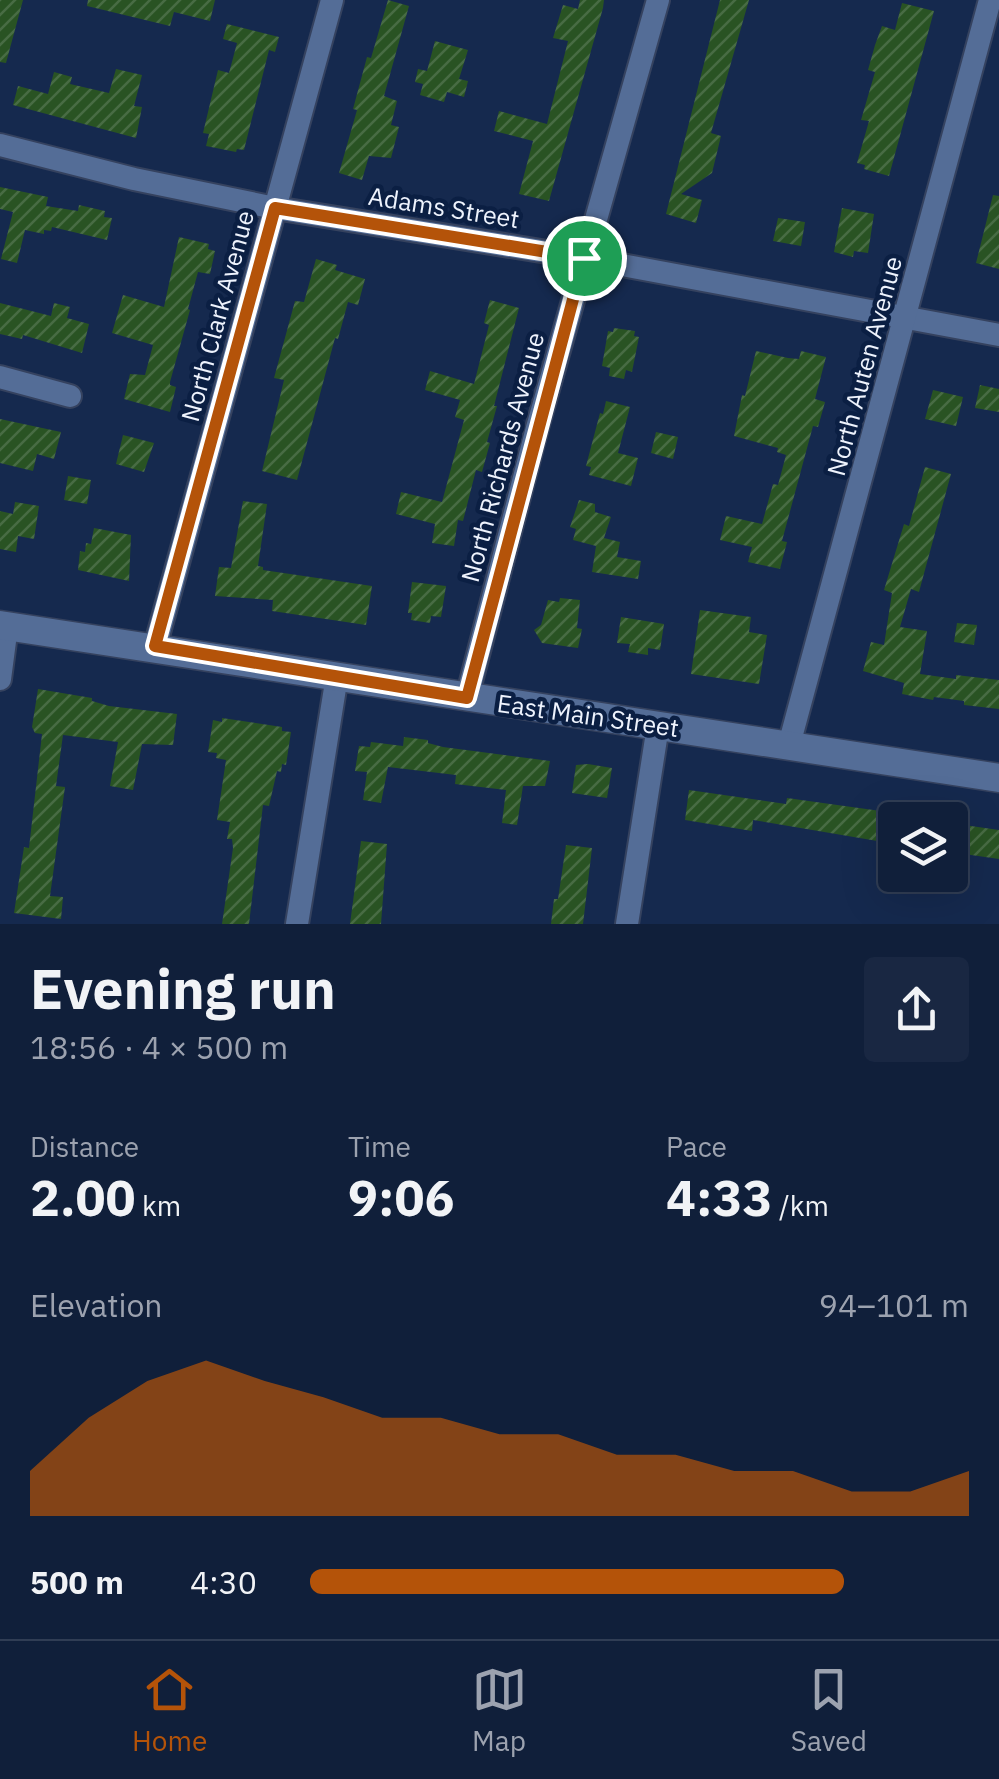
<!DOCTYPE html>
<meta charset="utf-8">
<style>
:root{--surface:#101f3a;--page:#192742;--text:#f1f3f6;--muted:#9ca2af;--line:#303d54;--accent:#b45309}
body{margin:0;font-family:"IBM Plex Sans",sans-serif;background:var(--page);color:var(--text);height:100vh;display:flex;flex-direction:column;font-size:38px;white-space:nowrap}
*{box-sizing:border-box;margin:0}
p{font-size:32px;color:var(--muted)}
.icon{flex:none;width:55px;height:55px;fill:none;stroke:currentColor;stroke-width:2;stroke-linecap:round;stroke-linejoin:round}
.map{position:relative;height:924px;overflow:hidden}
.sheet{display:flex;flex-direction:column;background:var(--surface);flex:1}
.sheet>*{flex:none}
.tools{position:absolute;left:878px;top:802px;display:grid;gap:20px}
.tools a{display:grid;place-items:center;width:90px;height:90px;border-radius:10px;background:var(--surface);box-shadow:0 10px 40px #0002,0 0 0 2px var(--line);font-size:50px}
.pin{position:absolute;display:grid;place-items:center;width:85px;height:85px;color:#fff;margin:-42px;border:5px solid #fff;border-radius:50%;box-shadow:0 2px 10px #0007}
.round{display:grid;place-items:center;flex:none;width:105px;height:105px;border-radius:10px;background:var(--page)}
.headline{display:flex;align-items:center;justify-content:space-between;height:170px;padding:0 30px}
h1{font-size:55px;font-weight:800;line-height:75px}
.stats{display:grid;grid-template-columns:repeat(3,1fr);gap:15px;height:170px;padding:10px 30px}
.stats div{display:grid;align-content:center}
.stats b{font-size:50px;font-weight:800}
.stats small{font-size:28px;font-weight:400}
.stats p{font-size:28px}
.chart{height:280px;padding:20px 30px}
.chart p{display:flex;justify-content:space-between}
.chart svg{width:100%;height:180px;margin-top:10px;fill:var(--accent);opacity:.7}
ul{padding:0 30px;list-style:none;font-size:32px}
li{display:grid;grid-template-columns:160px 120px 1fr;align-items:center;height:75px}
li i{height:25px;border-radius:12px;background:var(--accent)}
.dock{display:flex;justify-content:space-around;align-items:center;height:140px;border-top:2px solid var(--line);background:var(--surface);font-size:28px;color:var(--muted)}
.dock a{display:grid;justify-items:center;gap:5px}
.dock .active{color:var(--accent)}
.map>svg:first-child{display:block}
.building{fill:url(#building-hatch)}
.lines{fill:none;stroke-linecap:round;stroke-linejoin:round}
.minor-casing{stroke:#35425f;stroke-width:26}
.tertiary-casing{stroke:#35425f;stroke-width:31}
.minor{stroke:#546d97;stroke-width:22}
.tertiary{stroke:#546d97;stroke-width:28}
.route-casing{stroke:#fff;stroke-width:20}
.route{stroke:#b45309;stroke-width:12}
.labels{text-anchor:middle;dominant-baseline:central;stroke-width:9;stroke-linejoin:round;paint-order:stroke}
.street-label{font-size:25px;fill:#eef3fd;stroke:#0b1f43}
</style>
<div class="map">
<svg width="999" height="924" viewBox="0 0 999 924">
<defs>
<pattern id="building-hatch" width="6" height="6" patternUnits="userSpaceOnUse" patternTransform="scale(2.5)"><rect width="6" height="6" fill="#295323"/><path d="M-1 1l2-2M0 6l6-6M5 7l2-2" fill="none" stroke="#486c44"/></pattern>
</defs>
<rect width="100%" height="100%" fill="#15294e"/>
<g class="building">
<path d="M0 0H23L6 63 0 62Z"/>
<path d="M88 0H215L210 21 174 12 170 26 87 6Z"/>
<path d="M388 0 409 6 384 96 397 101 391 125 399 127 391 158 369 156 362 180 339 173 357 110 353 109 367 57 371 58Z"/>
<path d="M580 0H604L603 8 549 201 519 194 533 141 494 131 499 111 547 124 568 41 553 38 563 5 578 9Z"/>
<path d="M720 0H749L711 133 721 136 712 173 681 194 702 200 696 223 666 214Z"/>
<path d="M902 3 934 11 889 176 864 169 865 165 857 163 869 121 861 120 875 72 868 70 875 45 882 26 895 30Z"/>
<path d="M227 24 279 37 275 52 269 50 244 150 237 149 236 152 206 146 209 134 203 133 218 70 229 73 237 43 223 39Z"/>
<path d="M435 41 468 50 459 79 468 81 464 97 447 92 444 102 420 95 423 84 415 82 418 69 427 71Z"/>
<path d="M116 69 142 75 134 106 142 107 136 138 13 105 18 86 48 94 54 72 72 77 70 84 109 93Z"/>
<path d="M0 187 48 197 46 206 78 211 79 205 105 211 104 217 112 218 107 240 52 227 51 231 44 230V234L25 230 17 263 1 259 13 212 0 209Z"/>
<path d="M993 195 999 196V269L976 263Z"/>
<path d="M842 208 874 214 868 253 854 251 853 257 834 252Z"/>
<path d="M778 218 805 222 801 246 773 241Z"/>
<path d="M179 237 209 244 208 249 215 251 210 274 198 272 188 309 190 310 170 382V385L176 387 170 412 124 399 130 374 145 375 153 345 112 333 123 295 164 307Z"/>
<path d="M316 259 337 265 335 270 365 279 358 305 348 302 338 339 335 338 297 480 262 471 284 380 274 378 295 301 304 302Z"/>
<path d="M490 300 519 308 494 406H497L487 442 490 443 482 472 476 470 463 521 458 520 454 546 432 543 435 524 396 514 401 492 442 502 464 420 455 417 460 400 425 390 430 371 474 384 489 325 484 323Z"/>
<path d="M0 303 51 316 54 303 70 307 67 318 89 324 82 353 23 335 22 339 0 334Z"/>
<path d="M614 328 635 331 634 336 639 337 632 372 626 370 624 379 609 376 610 368 602 366 608 331 613 332Z"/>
<path d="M756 351 788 358 799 359 801 351 826 357 815 399 825 402 818 427 813 426 782 541 787 542 780 569 748 562 752 547 720 540 726 516 762 524 773 484 778 485 786 455 777 452 778 448 734 436 742 395 745 396Z"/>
<path d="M980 385 999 389V412L975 408Z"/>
<path d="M933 390 963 397 956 426 925 419Z"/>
<path d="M606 401 630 407 618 453 638 458 631 486 589 475 591 467 586 466 600 413 603 414Z"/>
<path d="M0 419 61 432 54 459 37 454 33 471 0 463Z"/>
<path d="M656 432 678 437 673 459 651 453Z"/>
<path d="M123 435 154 443 144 472 116 464Z"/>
<path d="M925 467 951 474 919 592 911 589 900 627 927 631 920 674 956 679V675L999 680V709L964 705V701L934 697 933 700 902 694 904 683 863 671 871 642 884 645 892 593 884 590 904 524 909 526Z"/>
<path d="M68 476 91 480 87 504 64 500Z"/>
<path d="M579 500 595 504V512L611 517 604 538 620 542 617 557 641 561 638 579 592 572 596 546 573 540 576 529 570 527Z"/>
<path d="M243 501 267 504 258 566 263 567V570L372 586 366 625 272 611 273 600 215 596 219 567 231 568Z"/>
<path d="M15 502 39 506 34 539 18 536 16 552 0 549V511L13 514Z"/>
<path d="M94 528 131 535 129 581 78 570 80 551 85 552 86 543 91 544Z"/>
<path d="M412 582 446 586 441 617 431 616 430 623 411 620 412 613H408Z"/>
<path d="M560 598 580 600 577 628 582 629 578 648 542 643 534 630 541 625 548 600 559 602Z"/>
<path d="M700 610 751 617 749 632 767 635 759 684 691 674Z"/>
<path d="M621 617 664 624 660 650 648 648V655L628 652 630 644 617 643Z"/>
<path d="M957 623 977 625 974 645 954 642Z"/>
<path d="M38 689 92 698V701L109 706 177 714 173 745 142 744 133 790 110 786 118 742 63 735 56 786 65 787 50 896 63 897 61 919 14 913 24 847 29 848 42 734 35 733 32 727Z"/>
<path d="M222 718 282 727V731L291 732 286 765 282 764 281 772 277 771 269 806 263 805 249 924H222L233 848 232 839H227L230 822 217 820 226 760 216 758 217 753 208 752 213 720 222 722Z"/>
<path d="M404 737 428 740V743L443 747 550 761 545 786H523L517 825 502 823 506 790 455 784 456 775 388 767 381 803 363 800 367 772 355 771 359 746 370 747 371 742 403 746Z"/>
<path d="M588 764 612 768 607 798 572 793 576 765Z"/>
<path d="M689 790 786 804 787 798 895 813V844L753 820 752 831 685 820Z"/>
<path d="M950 823 999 830V859L950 852Z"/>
<path d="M361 841 387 844 381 924H350Z"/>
<path d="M566 845 592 848 583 924H551L554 899H558Z"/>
</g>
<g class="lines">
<g class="minor-casing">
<g id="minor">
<path d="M0 145 134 179 275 208 584 258 999 335"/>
<path d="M0 377 70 396"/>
<path d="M155 647 332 0"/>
<path d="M0 679 7 626"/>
<path d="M467 697 537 428 658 0"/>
<path d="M789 745 990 0"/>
<path d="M297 924 337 676"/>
<path d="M627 924 658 726"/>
</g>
</g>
<g class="tertiary-casing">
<path id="tertiary" d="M0 625 999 778"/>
</g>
<use href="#minor" class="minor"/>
<use href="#tertiary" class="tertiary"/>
</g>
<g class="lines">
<g class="route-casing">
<path id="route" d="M275 208 584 258 467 698 155 646Z"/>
</g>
<use href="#route" class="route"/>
</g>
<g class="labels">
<g class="street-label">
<text transform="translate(444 207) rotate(9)">Adams Street</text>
<text transform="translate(217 316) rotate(-75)">North Clark Avenue</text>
<text transform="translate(864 366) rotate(-75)">North Auten Avenue</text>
<text transform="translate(502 457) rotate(-75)">North Richards Avenue</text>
<text transform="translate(588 715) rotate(8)">East Main Street</text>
</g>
</g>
</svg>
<div class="tools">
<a><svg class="icon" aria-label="layers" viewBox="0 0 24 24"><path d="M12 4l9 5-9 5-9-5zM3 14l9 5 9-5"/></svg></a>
</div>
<div class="pin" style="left:584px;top:258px;background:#1e9e55"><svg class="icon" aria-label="arrive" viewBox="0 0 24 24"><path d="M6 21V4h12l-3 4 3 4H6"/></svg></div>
</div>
<section class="sheet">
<div class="headline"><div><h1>Evening run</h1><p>18:56 · 4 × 500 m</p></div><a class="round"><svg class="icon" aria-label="share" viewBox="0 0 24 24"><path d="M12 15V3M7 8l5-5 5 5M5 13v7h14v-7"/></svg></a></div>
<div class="stats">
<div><p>Distance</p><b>2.00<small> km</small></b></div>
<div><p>Time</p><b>9:06</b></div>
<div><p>Pace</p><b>4:33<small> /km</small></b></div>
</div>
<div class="chart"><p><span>Elevation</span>94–101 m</p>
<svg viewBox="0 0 160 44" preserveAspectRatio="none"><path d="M0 44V33L10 20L20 11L30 6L40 11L50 15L60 20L70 20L80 24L90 24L100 29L110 29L120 33L130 33L140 38L150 38L160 33V44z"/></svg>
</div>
<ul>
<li><b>500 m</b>4:30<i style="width:81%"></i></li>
</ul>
</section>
<nav class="dock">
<a class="active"><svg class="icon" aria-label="home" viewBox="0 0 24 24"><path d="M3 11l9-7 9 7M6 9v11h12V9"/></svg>Home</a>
<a><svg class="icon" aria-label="map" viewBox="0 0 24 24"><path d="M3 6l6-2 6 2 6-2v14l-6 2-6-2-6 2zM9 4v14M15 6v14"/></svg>Map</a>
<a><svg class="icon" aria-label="saved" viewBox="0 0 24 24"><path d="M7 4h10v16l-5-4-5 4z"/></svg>Saved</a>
</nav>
